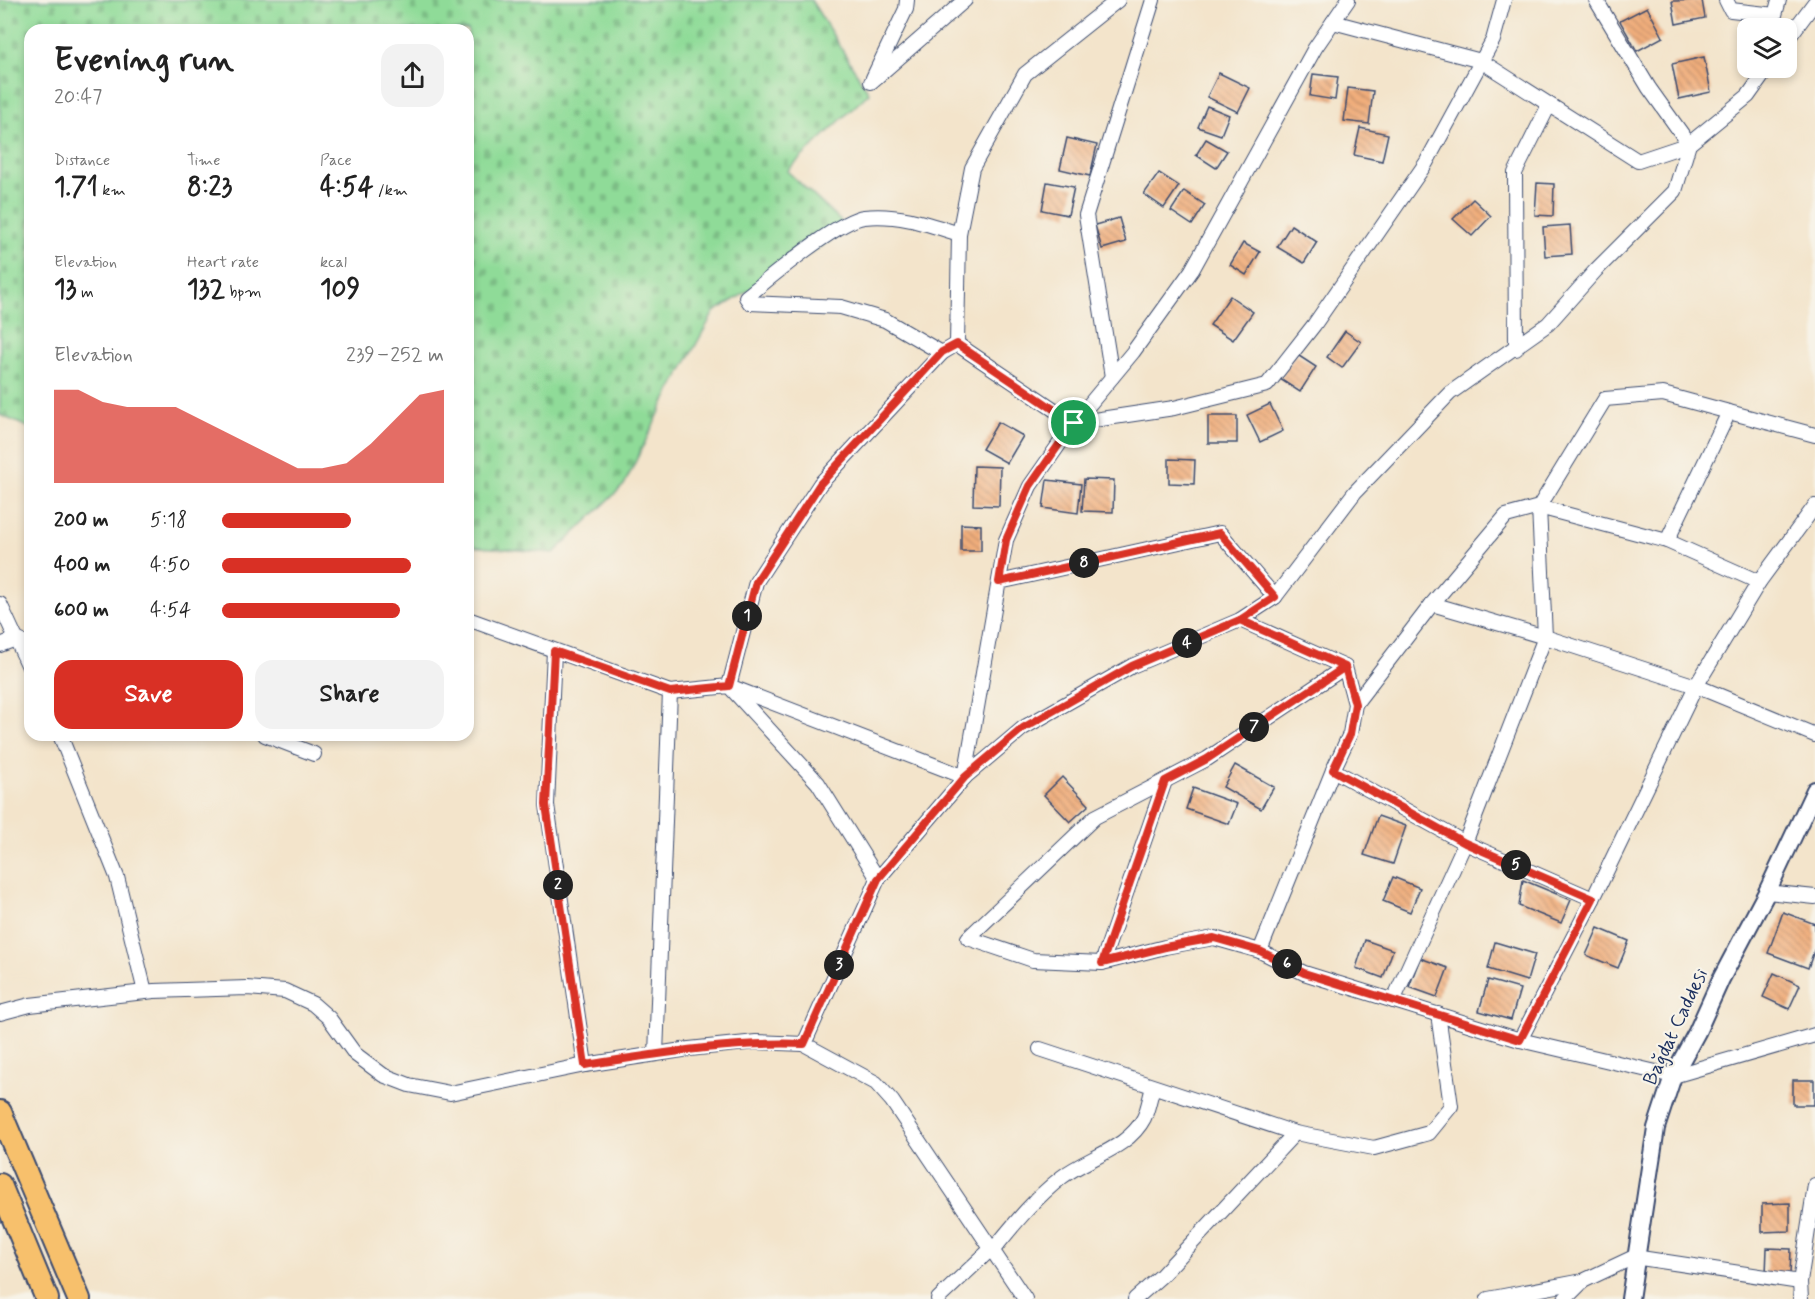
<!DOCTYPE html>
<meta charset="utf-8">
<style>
:root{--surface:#fff;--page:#f2f2f2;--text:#222;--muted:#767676;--accent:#d93025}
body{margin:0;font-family:Mynerve,sans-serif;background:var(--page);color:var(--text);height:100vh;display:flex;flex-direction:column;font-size:22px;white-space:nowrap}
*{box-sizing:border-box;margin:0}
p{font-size:20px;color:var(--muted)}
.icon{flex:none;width:33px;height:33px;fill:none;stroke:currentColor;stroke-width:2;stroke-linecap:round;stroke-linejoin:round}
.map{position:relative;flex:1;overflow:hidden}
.side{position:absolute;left:24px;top:24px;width:450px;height:717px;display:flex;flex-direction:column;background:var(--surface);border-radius:18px;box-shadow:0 3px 9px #0003}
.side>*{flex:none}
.tools{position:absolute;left:1737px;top:18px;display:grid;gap:12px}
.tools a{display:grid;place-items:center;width:60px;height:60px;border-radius:12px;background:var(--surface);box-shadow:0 3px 9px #0003;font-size:30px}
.pin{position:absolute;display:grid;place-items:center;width:51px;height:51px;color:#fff;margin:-26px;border:3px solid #fff;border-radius:50%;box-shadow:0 2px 6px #0007}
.km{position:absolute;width:30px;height:30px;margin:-15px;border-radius:50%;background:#222;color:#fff;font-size:16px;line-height:30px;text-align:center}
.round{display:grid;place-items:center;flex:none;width:63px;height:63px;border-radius:18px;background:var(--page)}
.overview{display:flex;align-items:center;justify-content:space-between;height:102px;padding:0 30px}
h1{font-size:33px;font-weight:800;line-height:45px}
.figures{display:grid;grid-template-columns:repeat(3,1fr);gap:9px;height:102px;padding:6px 30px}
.figures div{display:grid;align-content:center}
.figures b{font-size:26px;font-weight:800}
.figures small{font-size:16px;font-weight:400}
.figures p{font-size:16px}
.chart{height:168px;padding:12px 30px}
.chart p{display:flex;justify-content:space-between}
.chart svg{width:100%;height:108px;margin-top:6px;fill:var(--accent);opacity:.7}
.action{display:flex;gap:12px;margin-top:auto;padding:12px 30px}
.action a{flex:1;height:69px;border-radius:18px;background:var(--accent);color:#fff;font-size:24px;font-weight:800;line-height:69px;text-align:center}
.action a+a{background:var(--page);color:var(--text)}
ul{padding:0 30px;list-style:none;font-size:20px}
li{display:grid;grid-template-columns:96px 72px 1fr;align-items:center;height:45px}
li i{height:15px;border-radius:8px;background:var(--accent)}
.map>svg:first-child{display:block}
.cemetery{fill:url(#cemetery-stones);stroke:#55857b;stroke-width:1.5}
.building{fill:url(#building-back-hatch)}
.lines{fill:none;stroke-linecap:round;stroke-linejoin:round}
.minor-casing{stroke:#3b4a6e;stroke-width:16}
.tertiary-casing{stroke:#3b4a6e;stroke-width:20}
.trunk-casing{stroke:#3b4a6e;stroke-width:26}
.minor{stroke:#fff;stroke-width:14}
.tertiary{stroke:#fff;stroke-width:16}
.trunk{stroke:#f7c06c;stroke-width:22}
.route-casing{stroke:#fff;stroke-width:12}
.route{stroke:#d93025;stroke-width:8}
.labels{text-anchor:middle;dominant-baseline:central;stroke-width:4.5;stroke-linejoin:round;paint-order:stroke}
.street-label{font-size:20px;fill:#1b2f5e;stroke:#f7f3e8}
</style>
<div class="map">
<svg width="1815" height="1299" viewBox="0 0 1815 1299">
<defs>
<pattern id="cemetery-stones" width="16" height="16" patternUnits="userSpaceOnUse" patternTransform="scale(1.5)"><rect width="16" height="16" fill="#8fdb98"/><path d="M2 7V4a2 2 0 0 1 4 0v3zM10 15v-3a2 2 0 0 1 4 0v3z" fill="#7bbc85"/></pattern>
<pattern id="building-back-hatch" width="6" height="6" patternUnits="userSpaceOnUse" patternTransform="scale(1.5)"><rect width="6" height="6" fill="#f1ae7c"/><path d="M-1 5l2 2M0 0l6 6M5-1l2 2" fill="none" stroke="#c28e69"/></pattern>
</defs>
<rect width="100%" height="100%" fill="#f7f3e8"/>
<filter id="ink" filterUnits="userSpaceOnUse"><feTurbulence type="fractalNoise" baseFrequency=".0167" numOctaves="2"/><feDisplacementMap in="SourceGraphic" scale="12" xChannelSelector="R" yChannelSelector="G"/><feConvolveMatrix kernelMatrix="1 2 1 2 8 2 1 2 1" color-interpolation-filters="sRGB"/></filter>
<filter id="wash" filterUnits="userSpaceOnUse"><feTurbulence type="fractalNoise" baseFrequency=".008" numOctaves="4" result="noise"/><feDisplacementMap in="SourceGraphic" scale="24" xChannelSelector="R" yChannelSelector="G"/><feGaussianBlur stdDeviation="1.35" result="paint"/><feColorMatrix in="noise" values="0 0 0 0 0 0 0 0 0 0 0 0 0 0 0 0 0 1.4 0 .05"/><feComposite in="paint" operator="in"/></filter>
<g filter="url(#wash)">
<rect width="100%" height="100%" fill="#f3e4cb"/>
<path class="cemetery" d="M0 0H811L869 93 787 171 849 229 714 312 665 401 624 485 554 553 468 546V30H30V428L0 415Z"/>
<g id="blocks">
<g class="building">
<path d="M1702 0 1705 18 1676 24 1672 1Z"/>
<path d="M1647 7 1663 37 1637 51 1620 21Z"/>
<path d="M1704 57 1711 92 1679 99 1672 64Z"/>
<path d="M1219 73 1250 88 1238 112 1207 97Z"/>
<path d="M1313 74 1338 77 1335 100 1310 96Z"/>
<path d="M1348 88 1373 91 1369 124 1344 121Z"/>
<path d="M1207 106 1229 115 1221 135 1198 127Z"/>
<path d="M1360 128 1388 134 1382 161 1354 155Z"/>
<path d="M1067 138 1097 145 1090 176 1060 169Z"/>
<path d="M1206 139 1227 151 1216 168 1196 155Z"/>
<path d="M1159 173 1179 186 1164 208 1144 194Z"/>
<path d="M1047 182 1074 187 1068 215 1042 210Z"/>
<path d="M1537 183 1554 184 1553 216 1535 215Z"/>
<path d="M1184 191 1205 205 1192 225 1171 211Z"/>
<path d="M1473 199 1491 216 1472 236 1453 219Z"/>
<path d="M1119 218 1126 242 1102 249 1095 225Z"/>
<path d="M1291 225 1317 242 1304 263 1277 247Z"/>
<path d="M1570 225 1572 254 1545 256 1543 227Z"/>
<path d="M1243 243 1260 252 1246 275 1230 265Z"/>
<path d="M1230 296 1253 312 1233 340 1210 325Z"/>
<path d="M1345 331 1361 342 1342 368 1327 357Z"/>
<path d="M1296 354 1316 367 1300 392 1280 379Z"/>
<path d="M1270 404 1283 431 1260 442 1247 415Z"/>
<rect x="1208" y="416" width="29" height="27"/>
<path d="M998 422 1023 436 1007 463 982 449Z"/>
<path d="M1169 459 1195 460 1194 484 1169 483Z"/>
<path d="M974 466 1000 467 999 506 973 505Z"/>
<path d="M1084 479 1114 480 1113 512 1082 511Z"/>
<path d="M1047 480 1081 484 1078 513 1043 508Z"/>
<path d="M961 524 981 525V551H961Z"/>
<path d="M1235 765 1274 787 1261 809 1223 787Z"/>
<path d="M1062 777 1089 805 1070 822 1044 795Z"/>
<path d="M1193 788 1237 804 1229 824 1186 809Z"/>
<path d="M1378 816 1406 826 1393 864 1364 855Z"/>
<path d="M1393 877 1420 888 1410 912 1383 901Z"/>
<path d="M1523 880 1571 900 1561 923 1519 906Z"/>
<path d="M1783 912 1815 924V948L1808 968 1768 953Z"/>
<path d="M1598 928 1629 941 1618 968 1586 955Z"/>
<path d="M1365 940 1393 950 1383 978 1356 968Z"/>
<path d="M1495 942 1535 954 1527 981 1488 969Z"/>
<path d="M1420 958 1448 968 1437 997 1409 987Z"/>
<path d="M1774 973 1800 985 1789 1009 1763 997Z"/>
<path d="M1488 980 1520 989 1511 1020 1479 1011Z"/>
<rect x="1793" y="1080" width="21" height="25"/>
<path d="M1790 1203V1231L1762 1232V1204Z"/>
<path d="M1767 1248 1791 1249 1790 1275 1766 1274Z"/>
</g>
</g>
</g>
<g filter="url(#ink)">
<use href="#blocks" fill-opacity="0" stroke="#3b4a6e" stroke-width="1.5"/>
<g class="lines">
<g class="minor-casing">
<g id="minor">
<path d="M1726 0 1731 10 1775 15 1779 0"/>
<path d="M1333 22 1481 61 1638 161 1689 144 1649 88 1596 0"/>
<path d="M1786 41 1815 2"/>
<path d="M873 78 906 9 907 0"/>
<path d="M871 82 965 0"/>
<path d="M957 344 1074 423 1174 408 1267 385 1314 325 1426 163 1493 40 1504 0"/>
<path d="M957 344 942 353 820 484 756 582 729 686 965 777"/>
<path d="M957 344 959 234 972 168 1025 74 1118 0"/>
<path d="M1516 349 1515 173 1549 105"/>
<path d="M942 353 885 320 841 307 750 303 746 297C769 279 838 220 864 217 897 213 928 224 959 234"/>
<path d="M1112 377 1086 215 1153 0"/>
<path d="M1667 541 1729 412 1815 435"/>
<path d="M999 582 1220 533 1275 597"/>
<path d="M0 604 30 669"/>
<path d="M1432 604 1545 637 1696 686 1815 735"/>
<path d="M468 619 670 692 729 686 818 783 878 879"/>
<path d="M1240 620 1345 667 1355 704 1350 734 1333 770 1260 951"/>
<path d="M0 645 16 639 30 645"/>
<path d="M554 651 547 805 585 1065"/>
<path d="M1345 667 1207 759 1095 817 968 938 1033 960 1102 963 1165 947 1214 938 1260 951 1304 973 1520 1040 1673 1076 1815 1035"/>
<path d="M1355 704 1432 604 1506 516 1539 507 1605 399 1663 394 1729 412"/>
<path d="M60 735 117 877 145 992"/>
<path d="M265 735 314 754"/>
<path d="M1333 770 1465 843 1393 1001"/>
<path d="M965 777 1006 540 1030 486 1074 423 1133 352 1192 270 1315 48 1348 0"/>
<path d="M1767 892 1815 897"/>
<path d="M1593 899 1465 843 1545 637 1539 507 1667 541 1759 582"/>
<path d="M1102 963 1165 781"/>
<path d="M0 1013 30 1005 154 991 247 988 285 991 313 1004 329 1018 355 1054 383 1075 409 1085 450 1093 585 1065 689 1049 756 1042 804 1044 876 1083 892 1101 1025 1299"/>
<path d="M1520 1040 1593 899 1696 686 1759 582 1815 506"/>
<path d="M804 1044 878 879 965 777 1023 728 1132 666 1240 620 1275 597 1355 492 1450 393 1548 324 1596 270 1675 191 1689 144 1748 96 1768 68"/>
<path d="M1040 1049 1295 1133 1374 1148 1429 1133 1451 1106 1438 1014"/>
<path d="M656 1054 670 692"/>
<path d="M993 1250C1015 1223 1035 1198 1062 1177 1088 1157 1128 1149 1144 1118 1148 1109 1150 1097 1153 1087"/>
<path d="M938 1299 992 1248"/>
<path d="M1135 1299 1161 1276 1295 1133"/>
<path d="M1488 1299 1583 1281"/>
<path d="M1565 1299 1583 1281 1634 1257 1800 1282"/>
<path d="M1801 1299 1800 1282 1815 1185"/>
</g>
</g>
<g class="tertiary-casing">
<path id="tertiary" d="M1630 1299 1656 1128 1673 1076 1697 1032 1721 979 1767 892 1815 790"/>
</g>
<g class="trunk-casing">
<g id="trunk">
<path d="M0 1112 79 1299"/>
<path d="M0 1185 47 1299"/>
</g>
</g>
<use href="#minor" class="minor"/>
<use href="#tertiary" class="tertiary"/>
<use href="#trunk" class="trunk"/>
</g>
</g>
<g class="lines" filter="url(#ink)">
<g class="route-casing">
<path id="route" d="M1074 423 957 344 942 352 820 484 756 582 729 686 670 692 554 651 546 805 585 1065C658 1054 729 1041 804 1044L878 879 965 777 1023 728 1132 666 1240 620 1345 667 1355 704 1350 734 1333 770 1465 843 1593 899 1520 1040 1304 973 1260 951 1214 938 1165 947 1102 963 1165 781 1207 759 1345 667 1240 620 1275 597 1220 533 999 582 1006 540 1030 486 1074 423"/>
</g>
<use href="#route" class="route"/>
</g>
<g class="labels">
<g class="street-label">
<text transform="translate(1676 1027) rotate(-65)">Bağdat Caddesi</text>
</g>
</g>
</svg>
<div class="tools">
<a><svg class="icon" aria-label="layers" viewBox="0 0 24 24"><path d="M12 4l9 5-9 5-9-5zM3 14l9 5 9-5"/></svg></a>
</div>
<div class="pin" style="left:1074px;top:423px;background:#1e9e55"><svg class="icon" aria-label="arrive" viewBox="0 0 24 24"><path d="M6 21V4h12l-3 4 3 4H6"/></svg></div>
<b class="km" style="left:747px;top:616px">1</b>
<b class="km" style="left:558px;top:885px">2</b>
<b class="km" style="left:839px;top:965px">3</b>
<b class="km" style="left:1187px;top:643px">4</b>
<b class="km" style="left:1516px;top:865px">5</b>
<b class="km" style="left:1287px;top:964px">6</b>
<b class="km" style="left:1254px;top:727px">7</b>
<b class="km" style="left:1084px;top:563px">8</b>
<section class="side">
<div class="overview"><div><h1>Evening run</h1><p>20:47</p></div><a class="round"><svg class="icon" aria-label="share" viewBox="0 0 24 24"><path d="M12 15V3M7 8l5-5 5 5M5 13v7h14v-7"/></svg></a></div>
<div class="figures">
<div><p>Distance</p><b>1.71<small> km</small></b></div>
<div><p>Time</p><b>8:23</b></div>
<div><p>Pace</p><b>4:54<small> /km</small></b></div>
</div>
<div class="figures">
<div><p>Elevation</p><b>13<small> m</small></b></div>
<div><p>Heart rate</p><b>132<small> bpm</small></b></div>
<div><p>kcal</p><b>109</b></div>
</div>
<div class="chart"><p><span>Elevation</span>239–252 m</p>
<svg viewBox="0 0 160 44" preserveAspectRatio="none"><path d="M0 44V6L10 6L20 11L30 13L40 13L50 13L60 18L70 23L80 28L90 33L100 38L110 38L120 36L130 28L140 18L150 8L160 6V44z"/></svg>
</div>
<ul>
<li><b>200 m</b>5:18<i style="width:58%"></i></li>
<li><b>400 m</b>4:50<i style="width:85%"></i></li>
<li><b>600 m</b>4:54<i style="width:80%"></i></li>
</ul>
<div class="action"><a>Save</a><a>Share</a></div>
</section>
</div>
